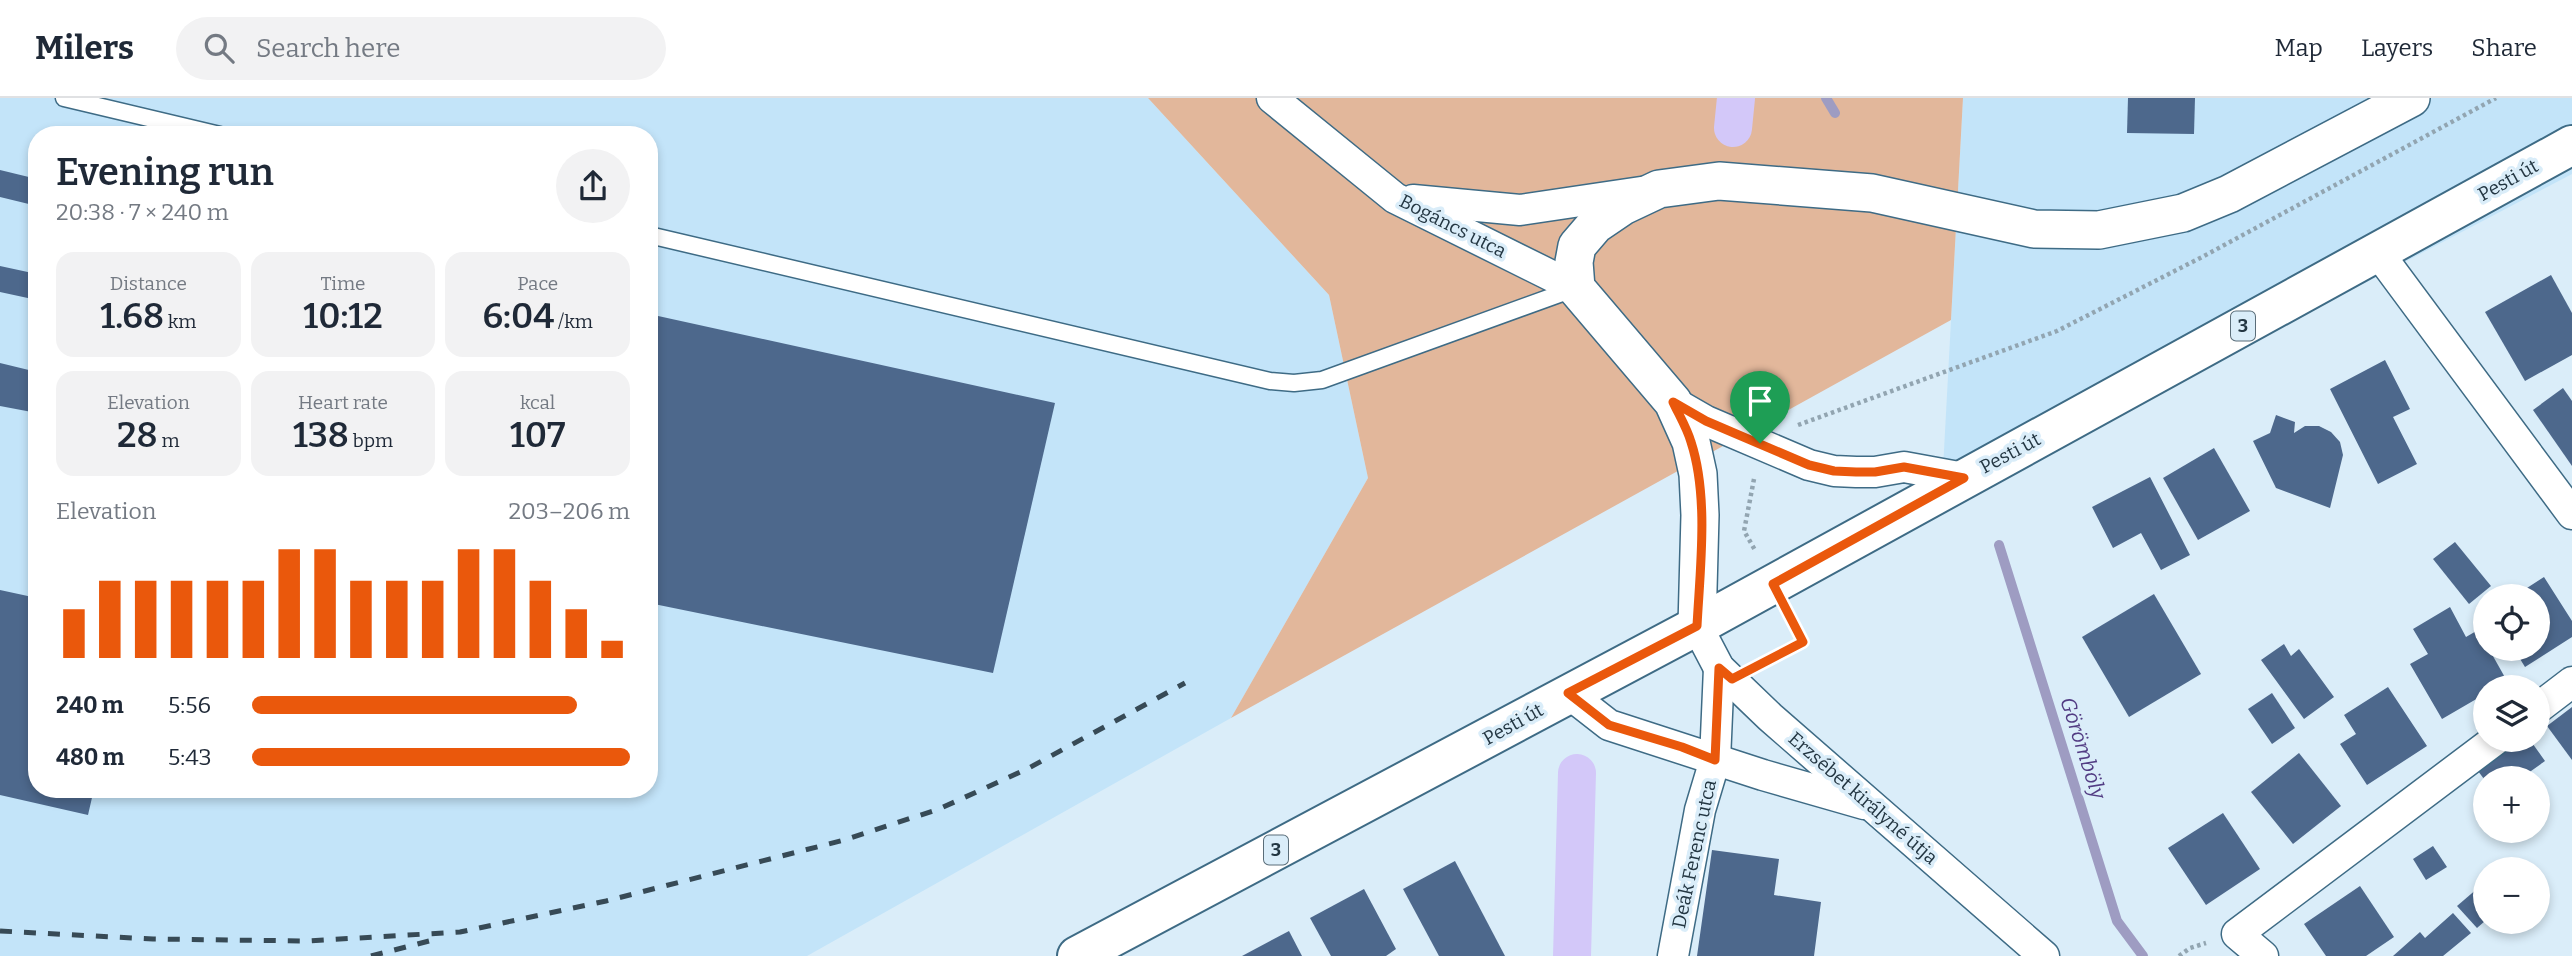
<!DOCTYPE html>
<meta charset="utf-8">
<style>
:root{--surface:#fff;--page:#f2f2f3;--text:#1f2937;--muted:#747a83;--line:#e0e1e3;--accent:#ea580c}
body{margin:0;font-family:Bitter,serif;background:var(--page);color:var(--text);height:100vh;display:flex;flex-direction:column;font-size:26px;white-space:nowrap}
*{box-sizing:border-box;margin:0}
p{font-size:23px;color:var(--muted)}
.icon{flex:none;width:38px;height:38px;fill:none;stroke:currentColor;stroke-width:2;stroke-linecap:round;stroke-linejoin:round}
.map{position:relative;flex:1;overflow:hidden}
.side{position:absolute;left:28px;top:28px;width:630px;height:672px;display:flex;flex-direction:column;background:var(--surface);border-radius:28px;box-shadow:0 4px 10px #0003}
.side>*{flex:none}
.controls{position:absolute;left:2473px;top:486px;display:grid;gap:14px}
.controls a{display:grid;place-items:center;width:77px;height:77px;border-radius:50%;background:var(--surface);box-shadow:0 4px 10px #0003;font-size:35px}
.pin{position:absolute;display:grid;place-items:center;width:60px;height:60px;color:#fff;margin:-72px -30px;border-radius:50% 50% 50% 0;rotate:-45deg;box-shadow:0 0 7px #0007}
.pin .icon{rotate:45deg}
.round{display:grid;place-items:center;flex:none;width:74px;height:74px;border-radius:37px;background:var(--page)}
.summary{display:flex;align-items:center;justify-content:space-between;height:119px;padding:0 28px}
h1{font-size:38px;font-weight:600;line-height:52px}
.stats{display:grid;grid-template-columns:repeat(3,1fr);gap:10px;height:119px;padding:7px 28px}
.stats div{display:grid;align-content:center;border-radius:18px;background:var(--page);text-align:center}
.stats b{font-size:35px;font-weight:600}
.stats small{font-size:19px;font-weight:400}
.stats p{font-size:19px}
.chart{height:196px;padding:14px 28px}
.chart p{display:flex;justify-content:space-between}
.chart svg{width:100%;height:126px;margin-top:7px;stroke:var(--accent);stroke-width:6}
ul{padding:0 28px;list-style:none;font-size:23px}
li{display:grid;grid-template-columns:112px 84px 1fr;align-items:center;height:52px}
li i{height:18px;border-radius:9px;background:var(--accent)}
header{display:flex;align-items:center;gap:42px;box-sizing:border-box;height:98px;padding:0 35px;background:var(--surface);border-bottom:2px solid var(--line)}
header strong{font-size:33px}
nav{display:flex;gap:38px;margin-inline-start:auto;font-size:24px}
.search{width:490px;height:63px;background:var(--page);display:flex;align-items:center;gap:18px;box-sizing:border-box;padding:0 24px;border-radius:38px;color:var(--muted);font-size:26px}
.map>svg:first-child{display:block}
.built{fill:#c3e4f9;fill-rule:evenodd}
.green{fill:#e2b79b}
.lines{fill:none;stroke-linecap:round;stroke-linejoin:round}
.stream{stroke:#9e9cc2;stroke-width:10}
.canal{stroke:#d3c8f9;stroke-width:38}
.building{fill:#4d688c}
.service-casing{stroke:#3e6b85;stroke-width:19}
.minor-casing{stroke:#3e6b85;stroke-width:33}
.tertiary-casing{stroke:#3e6b85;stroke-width:40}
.primary-casing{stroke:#3e6b85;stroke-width:42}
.path{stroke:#92a5b1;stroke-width:4.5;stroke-dasharray:3.5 3.5;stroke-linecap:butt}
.service{stroke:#fff;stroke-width:16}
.minor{stroke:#fff;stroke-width:30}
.tertiary{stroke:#fff;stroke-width:37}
.primary{stroke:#fff;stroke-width:38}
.rail{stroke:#374a56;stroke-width:5;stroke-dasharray:12 12;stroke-linecap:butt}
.route-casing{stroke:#fff;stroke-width:14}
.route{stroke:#ea580c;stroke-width:9}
.labels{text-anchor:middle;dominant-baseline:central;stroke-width:7;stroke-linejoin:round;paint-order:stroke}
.shield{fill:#daedf9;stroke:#5a6d79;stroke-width:2}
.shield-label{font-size:18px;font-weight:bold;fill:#233642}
.street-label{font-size:19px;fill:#233642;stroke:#daedf9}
.water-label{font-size:21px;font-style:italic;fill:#523c83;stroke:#daedf9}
</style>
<header>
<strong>Milers</strong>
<div class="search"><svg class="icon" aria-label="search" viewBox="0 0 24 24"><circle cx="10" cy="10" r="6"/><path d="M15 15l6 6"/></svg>Search here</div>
<nav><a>Map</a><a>Layers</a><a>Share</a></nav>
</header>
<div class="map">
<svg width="2572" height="858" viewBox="0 0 2572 858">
<rect width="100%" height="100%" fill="#daedf9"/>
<g class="built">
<path d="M0 0H1148L1329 197 1368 380 1231 620 807 858H0ZM37 37H649V691H37Z"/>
<path d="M1963 0H2572V76L1941 408Z"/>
</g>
<path class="green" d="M1148 0H1963L1951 222 1231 620 1368 380 1329 197Z"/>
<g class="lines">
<g class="stream">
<path d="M1826 0 1835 15"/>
<path d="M1999 447 2117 823 2143 858"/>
</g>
<g class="canal">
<path d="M1733 30 1736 0"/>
<path d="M1572 858 1577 675"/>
</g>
</g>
<g class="building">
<path d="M2128 0H2195L2194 36 2127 35Z"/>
<path d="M0 72 37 81V108L0 99Z"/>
<path d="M0 168 37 176V202L0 194Z"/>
<path d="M2551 177 2572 215V257L2525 283 2485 214Z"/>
<path d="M649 216 1055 305 993 575 649 505Z"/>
<path d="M2385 262 2410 311 2393 319 2417 366 2378 386 2330 291Z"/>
<path d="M0 265 37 274V315L0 308Z"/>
<path d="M2563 290 2572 303V368L2533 312Z"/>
<path d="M2276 317 2295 324 2294 335 2305 328H2319L2331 334 2340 344 2343 357 2330 410 2276 390 2253 343 2270 335Z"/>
<path d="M2214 350 2250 413 2198 442 2163 380Z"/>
<path d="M2150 379 2190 457 2161 472 2141 435 2113 450 2092 409Z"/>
<path d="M2455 444 2491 488 2469 506 2433 461Z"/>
<path d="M2544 479 2572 523V539L2525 569 2514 551H2538V499H2513Z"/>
<path d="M0 492 37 500V691H94L88 717 0 697Z"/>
<path d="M2154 496 2201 576 2129 619 2082 539Z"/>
<path d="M2450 509 2466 539 2478 532 2485 543V551H2489L2507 583 2495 590H2485V596L2442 621 2410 566 2428 556 2413 531Z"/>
<path d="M2284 546 2291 558 2299 551 2334 599 2304 621 2261 562Z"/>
<path d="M2388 589 2427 648 2367 687 2340 646 2356 636 2344 617Z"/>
<path d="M2272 595 2295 630 2272 646 2248 611Z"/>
<path d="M2572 609V662L2547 628Z"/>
<path d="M2521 642H2530L2545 663 2524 678 2526 681H2484L2478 673Z"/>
<path d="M2299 655 2341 708 2293 746 2251 694Z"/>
<path d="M2223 715 2260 771 2206 807 2168 750Z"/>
<path d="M2433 748 2447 769 2426 782 2413 761Z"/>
<path d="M1712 752 1779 761 1774 797 1821 804 1814 858H1697Z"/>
<path d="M1455 763 1505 858H1439L1403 791Z"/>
<path d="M2485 784V823L2477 830 2457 808Z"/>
<path d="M2360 788 2394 839 2366 858H2326L2304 826Z"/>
<path d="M1364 791 1396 851 1386 858H1331L1310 820Z"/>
<path d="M2453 815 2471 835 2443 858H2393L2420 834 2425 840Z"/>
<path d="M1289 833 1302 858H1242Z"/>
</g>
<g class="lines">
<g class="service-casing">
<g id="service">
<path d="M64 0 220 37"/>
<path d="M649 137 1270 283 1294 285 1322 282 1576 190"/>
</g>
</g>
<g class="minor-casing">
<g id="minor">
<path d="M1272 0 1395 100 1576 190"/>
<path d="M1413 102 1520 112 1641 94"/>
<path d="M2377 153 2572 416"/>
<path d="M1673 304 1706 323 1809 367 1834 373 1856 374H1875L1904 369 1964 380"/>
<path d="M1697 528 1719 570 1770 619 2044 858"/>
<path d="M1568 595 1609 627 1763 677 1864 706"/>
<path d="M2538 610 2572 584"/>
<path d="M1673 858 1700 712 1715 662 1719 570"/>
<path d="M2263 858 2237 836 2495 642"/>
</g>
</g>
<g class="tertiary-casing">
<path id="tertiary" d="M1697 528 1700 417 1698 376 1691 344 1673 304 1576 190 1574 164 1577 148 1595 127 1623 108 1659 91 1719 83 1872 95 2034 131 2099 132 2183 115 2229 96 2411 0"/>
</g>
<g class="primary-casing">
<path id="primary" d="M1077 858 1697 528 2572 47"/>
</g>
<g class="path">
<path d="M1798 327 2057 233 2204 158 2496 0"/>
<path d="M1754 381 1744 433 1755 452"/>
<path d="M1761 566 1803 544 1790 519"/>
<path d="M2179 858 2190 850 2206 845"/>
</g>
<use href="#service" class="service"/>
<use href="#minor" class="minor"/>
<use href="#tertiary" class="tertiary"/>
<use href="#primary" class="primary"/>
<g class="rail">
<path d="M0 833 153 841 307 843 460 834 606 803 844 742 939 711 1027 671 1185 585"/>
<path d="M371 858 429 843"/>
</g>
</g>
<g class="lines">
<g class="route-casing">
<path id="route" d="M1673 304 1706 323 1809 367 1834 373 1856 374H1875L1904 369 1964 380 1773 486 1803 544 1732 581 1719 570 1715 662 1682 649 1609 627 1568 595 1697 528C1700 471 1709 399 1691 344 1687 330 1679 317 1673 304Z"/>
</g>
<use href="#route" class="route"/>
</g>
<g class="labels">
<g class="shield">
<rect x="2231" y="213.5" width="24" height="29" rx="5"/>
<rect x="1264" y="737.5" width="24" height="29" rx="5"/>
</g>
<g class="shield-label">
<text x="2243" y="228">3</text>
<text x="1276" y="752">3</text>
</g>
<g class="street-label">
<text transform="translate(2508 82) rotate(-29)">Pesti út</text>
<text transform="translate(1453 128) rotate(27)">Bogáncs utca</text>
<text transform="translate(2010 355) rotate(-28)">Pesti út</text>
<text transform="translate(1513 626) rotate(-29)">Pesti út</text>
<text transform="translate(1863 700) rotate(41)">Erzsébet királyné útja</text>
<text transform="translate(1694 756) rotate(-78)">Deák Ferenc utca</text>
</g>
<g class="water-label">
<text transform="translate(2083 650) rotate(72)">Görömböly</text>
</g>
</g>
</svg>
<div class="controls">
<a><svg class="icon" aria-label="locate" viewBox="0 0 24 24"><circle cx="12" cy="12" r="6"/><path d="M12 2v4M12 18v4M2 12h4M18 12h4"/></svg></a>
<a><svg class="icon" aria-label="layers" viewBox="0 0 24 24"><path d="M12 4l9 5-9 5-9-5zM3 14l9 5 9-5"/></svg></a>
<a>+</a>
<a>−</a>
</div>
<div class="pin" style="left:1760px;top:345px;background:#1e9e55"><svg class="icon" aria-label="arrive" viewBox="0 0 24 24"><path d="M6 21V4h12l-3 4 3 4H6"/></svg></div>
<section class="side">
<div class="summary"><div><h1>Evening run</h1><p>20:38 · 7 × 240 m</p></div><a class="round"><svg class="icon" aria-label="share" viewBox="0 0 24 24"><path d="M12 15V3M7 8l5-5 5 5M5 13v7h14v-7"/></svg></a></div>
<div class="stats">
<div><p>Distance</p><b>1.68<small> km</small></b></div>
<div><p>Time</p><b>10:12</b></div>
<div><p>Pace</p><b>6:04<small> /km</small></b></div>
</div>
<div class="stats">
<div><p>Elevation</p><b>28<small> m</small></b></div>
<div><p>Heart rate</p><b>138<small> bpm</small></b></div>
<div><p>kcal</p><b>107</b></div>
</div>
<div class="chart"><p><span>Elevation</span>203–206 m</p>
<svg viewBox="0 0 160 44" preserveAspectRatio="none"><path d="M5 44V27M15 44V17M25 44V17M35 44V17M45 44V17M55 44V17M65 44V6M75 44V6M85 44V17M95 44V17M105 44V17M115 44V6M125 44V6M135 44V17M145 44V27M155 44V38"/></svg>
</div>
<ul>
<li><b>240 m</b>5:56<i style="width:86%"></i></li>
<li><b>480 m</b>5:43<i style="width:100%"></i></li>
</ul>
</section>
</div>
